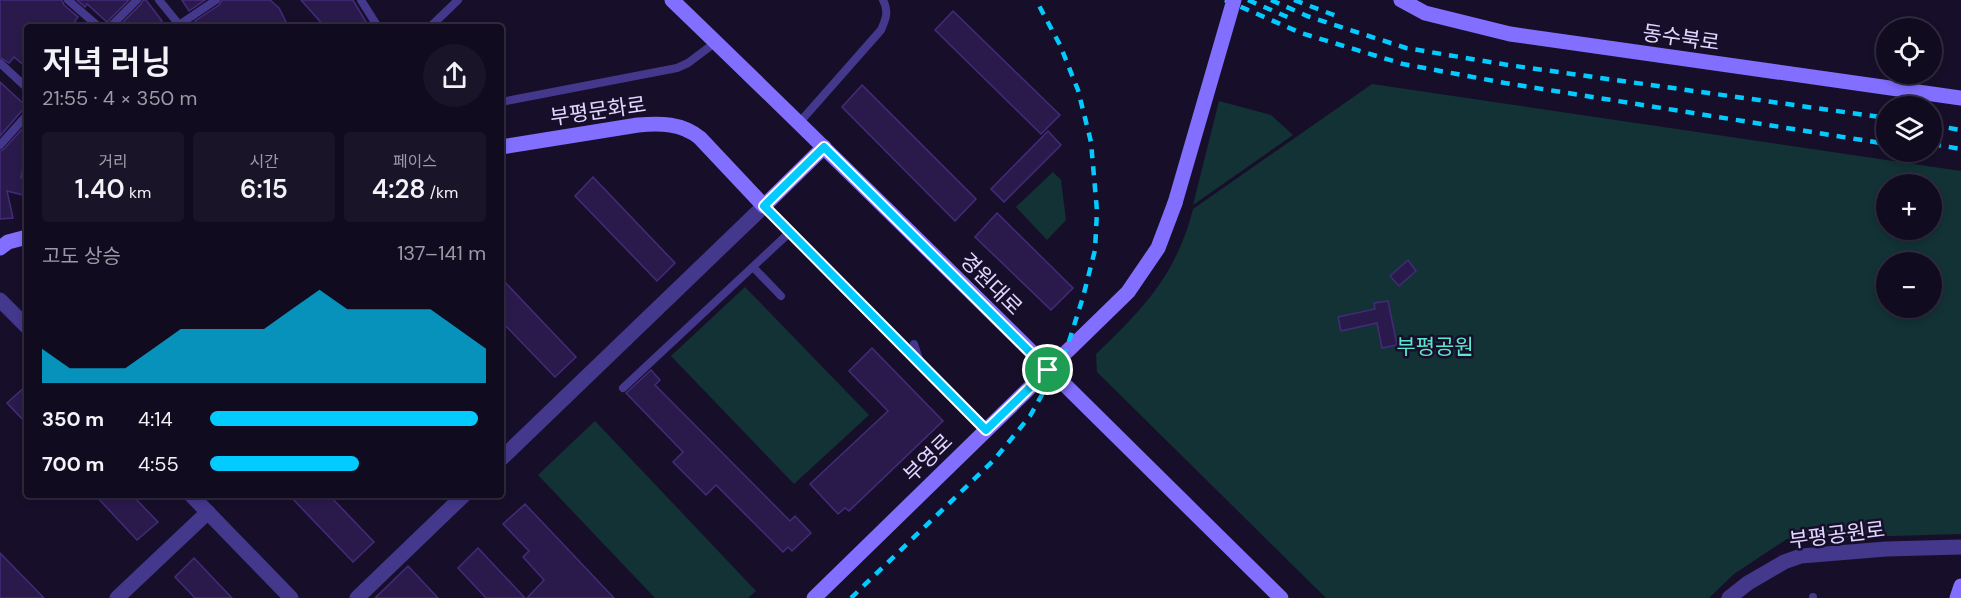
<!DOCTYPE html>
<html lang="ko">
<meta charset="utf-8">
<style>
:root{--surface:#110b20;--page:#1a1429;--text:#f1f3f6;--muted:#9c9ba5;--line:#302b3e;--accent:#04cbff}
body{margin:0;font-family:"DM Sans","Noto Sans KR",sans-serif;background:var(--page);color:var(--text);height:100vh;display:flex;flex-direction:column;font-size:22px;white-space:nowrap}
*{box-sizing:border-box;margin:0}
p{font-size:20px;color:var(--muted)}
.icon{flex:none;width:33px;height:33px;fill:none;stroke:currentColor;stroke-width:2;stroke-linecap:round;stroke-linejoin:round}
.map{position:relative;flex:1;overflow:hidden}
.panel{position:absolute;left:24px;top:24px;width:480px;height:474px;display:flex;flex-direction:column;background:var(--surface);border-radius:6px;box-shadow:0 3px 9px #0003,0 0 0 2px var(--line)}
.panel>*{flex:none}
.buttons{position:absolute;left:1876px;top:18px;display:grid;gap:12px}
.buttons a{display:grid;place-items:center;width:66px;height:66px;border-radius:50%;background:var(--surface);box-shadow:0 3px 9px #0003,0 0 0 2px var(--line);font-size:30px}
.pin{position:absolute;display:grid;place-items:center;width:51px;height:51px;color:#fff;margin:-26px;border:3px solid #fff;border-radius:50%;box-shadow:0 2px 6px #0007}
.round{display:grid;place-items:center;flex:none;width:63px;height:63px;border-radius:32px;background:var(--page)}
.summary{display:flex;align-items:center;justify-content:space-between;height:102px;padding:0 18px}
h1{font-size:33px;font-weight:600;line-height:45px}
.stats{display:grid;grid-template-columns:repeat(3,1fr);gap:9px;height:102px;padding:6px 18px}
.stats div{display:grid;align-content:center;border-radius:6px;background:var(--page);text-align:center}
.stats b{font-size:26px;font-weight:600}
.stats small{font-size:16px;font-weight:400}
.stats p{font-size:16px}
.chart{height:168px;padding:12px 18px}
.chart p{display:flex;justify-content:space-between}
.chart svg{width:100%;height:108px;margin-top:6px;fill:var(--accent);opacity:.7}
ul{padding:0 18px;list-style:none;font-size:20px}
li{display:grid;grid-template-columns:96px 72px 1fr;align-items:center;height:45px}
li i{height:15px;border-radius:8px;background:var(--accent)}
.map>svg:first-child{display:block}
.green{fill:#123235;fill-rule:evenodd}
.building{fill:#2a1a4c;stroke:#432b7a;stroke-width:1.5}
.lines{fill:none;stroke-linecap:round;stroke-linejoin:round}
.lane{stroke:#44388c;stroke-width:8}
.street{stroke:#44388c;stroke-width:15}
.secondary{stroke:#826fff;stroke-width:15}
.rail{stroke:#04cbff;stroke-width:4.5;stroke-dasharray:9 8;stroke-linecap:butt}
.secondary-bridge{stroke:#826fff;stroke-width:15}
.route-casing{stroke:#fff;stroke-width:12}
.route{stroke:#04cbff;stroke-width:8}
.labels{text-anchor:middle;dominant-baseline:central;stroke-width:5;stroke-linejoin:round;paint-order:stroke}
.street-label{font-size:21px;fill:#e1d8ff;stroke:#170f2a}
.park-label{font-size:21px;fill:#5de7d3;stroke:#170f2a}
</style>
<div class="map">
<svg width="1961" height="598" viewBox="0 0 1961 598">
<rect width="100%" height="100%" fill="#170f2a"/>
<g class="green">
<path d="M1372 84 1961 171V534L1787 539 1734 574 1709 598H1326L1097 372 1096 354C1144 308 1176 275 1193 209ZM1887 184H1932V230H1887ZM1887 262H1932V308H1887Z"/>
<path d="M1219 101 1271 115 1293 135 1193 205Z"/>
<path d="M1053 172 1061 180 1066 220 1047 240 1016 207Z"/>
<path d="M745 287 869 415 794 484 671 356Z"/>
<path d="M595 421 756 591 748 598H655L538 475Z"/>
</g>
<g class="building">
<path d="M0 0H62L64 5 78 17 71 27H27V68L14 57 9 63 0 57Z"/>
<path d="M77 0H129L107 22 87 4 85 7Z"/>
<path d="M143 0H146L162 21 156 27H118L141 4Z"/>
<path d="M182 0H205L189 11Z"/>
<path d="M222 0H270L279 8 286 22 277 27H199L195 21 219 5Z"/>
<path d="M301 0H353L369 27H325Z"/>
<path d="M953 11 1060 115 1041 134 935 30Z"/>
<path d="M0 82 26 106 0 136Z"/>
<path d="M862 85 976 199 955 221 842 107Z"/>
<path d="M24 127 27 128V145L21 178 27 179V196L7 191 13 218 0 219V151L4 149Z"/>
<path d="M1048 131 1061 145 1004 202 991 189Z"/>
<path d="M593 177 675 263 657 281 575 196Z"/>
<path d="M997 213 1073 288 1051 310 975 237Z"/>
<path d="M1408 260 1416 271 1399 286 1390 276Z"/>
<path d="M501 278 576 357 555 377 501 321Z"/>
<path d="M1388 301 1397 345 1382 348 1377 323 1341 331 1338 317 1375 309 1374 303Z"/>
<path d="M872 348 943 421 849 511 845 508 838 514 810 484 888 411 849 371Z"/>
<path d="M651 370 660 380 655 385 790 521 795 516 811 533 792 551 788 547 783 552 716 485 706 495 673 462 683 452 626 393Z"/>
<path d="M27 385V424L7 403Z"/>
<path d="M95 495H132L158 522 137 540Z"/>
<path d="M289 495H329L374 542 353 562Z"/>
<path d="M525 504 614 598H527L544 580 523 557 529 551 503 524Z"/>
<path d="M478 548 525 598H486L458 568Z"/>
<path d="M0 553 44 598H0Z"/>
<path d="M194 558 232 598H195L175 577Z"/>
<path d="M408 566 438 598H375Z"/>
</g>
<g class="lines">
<g class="lane">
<path d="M68 0 99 27"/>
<path d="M159 0 181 27"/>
<path d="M361 0 378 27"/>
<path d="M110 27 137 0"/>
<path d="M176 27 216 0"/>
<path d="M430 27 458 0"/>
<path d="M0 63 27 88"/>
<path d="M501 102 677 68 688 63 716 42"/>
<path d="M799 123 881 30C886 19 889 11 883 0"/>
<path d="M0 145 27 115"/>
<path d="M764 206 986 431"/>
<path d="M753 267 781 296"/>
<path d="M914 344 920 362"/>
<path d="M623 388 789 233"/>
<path d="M1813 597V598"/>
</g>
<g class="street">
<path d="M0 300 27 327"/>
<path d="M501 459 764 206"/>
<path d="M191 495 291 598"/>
<path d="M117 598 208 512"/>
<path d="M357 598 464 495"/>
<path d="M1729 598 1748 583 1784 562 1801 556 1886 549 1961 547"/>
</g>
<g class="secondary">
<path d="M672 0C877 197 1078 399 1281 598"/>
<path d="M1401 0 1425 13 1510 34 1961 98"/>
<path d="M501 147 638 125C660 123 682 123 700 138L764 206 824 147"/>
<path d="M0 248 8 242 27 237"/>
<path d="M814 598 1128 292 1158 248 1175 203"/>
<path d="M1957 598 1961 586"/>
</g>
<g class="rail">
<path d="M1225 0 1301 33 1403 64 1505 83 1887 144"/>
<path d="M1248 0 1292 19"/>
<path d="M1271 0 1307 16 1406 48 1508 65 1887 118"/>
<path d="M1294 0 1339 17"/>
<path d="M1932 125 1961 130"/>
<path d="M1932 144 1961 149"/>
<path d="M851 598 994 460 1030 416 1065 354 1083 297 1095 250 1097 211 1091 142 1078 90 1060 45 1036 0"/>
</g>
<path class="secondary-bridge" d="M1175 203 1234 0"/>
</g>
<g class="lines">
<g class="route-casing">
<path id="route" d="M824 147 1048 370 986 430 764 206Z"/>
</g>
<use href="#route" class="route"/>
</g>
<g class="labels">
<g class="street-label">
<text transform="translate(1681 38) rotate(8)">동수북로</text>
<text transform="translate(598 111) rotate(-8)">부평문화로</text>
<text transform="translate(991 284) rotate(45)">경원대로</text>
<text transform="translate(928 458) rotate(-44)">부영로</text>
<text transform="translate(1837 535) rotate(-7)">부평공원로</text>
</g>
<g class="park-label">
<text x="1435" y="347">부평공원</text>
</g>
</g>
</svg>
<div class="buttons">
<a><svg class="icon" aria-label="locate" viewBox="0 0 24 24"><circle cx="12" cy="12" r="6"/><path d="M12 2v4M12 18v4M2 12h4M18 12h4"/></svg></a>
<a><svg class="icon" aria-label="layers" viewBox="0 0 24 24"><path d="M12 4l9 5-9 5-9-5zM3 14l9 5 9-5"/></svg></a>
<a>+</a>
<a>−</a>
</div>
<div class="pin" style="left:1048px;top:370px;background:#1e9e55"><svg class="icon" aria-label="arrive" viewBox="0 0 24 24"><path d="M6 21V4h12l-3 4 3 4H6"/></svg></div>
<section class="panel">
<div class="summary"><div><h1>저녁 러닝</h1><p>21:55 · 4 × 350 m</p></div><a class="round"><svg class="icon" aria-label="share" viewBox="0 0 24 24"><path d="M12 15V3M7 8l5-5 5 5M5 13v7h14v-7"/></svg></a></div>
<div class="stats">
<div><p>거리</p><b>1.40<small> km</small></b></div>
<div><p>시간</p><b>6:15</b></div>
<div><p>페이스</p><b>4:28<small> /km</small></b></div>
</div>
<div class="chart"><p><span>고도 상승</span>137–141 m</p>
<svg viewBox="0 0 160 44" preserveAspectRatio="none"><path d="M0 44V30L10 38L20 38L30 38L40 30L50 22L60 22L70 22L80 22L90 14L100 6L110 14L120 14L130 14L140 14L150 22L160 30V44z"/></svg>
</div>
<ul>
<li><b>350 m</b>4:14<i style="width:97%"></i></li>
<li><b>700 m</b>4:55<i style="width:54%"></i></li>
</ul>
</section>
</div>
